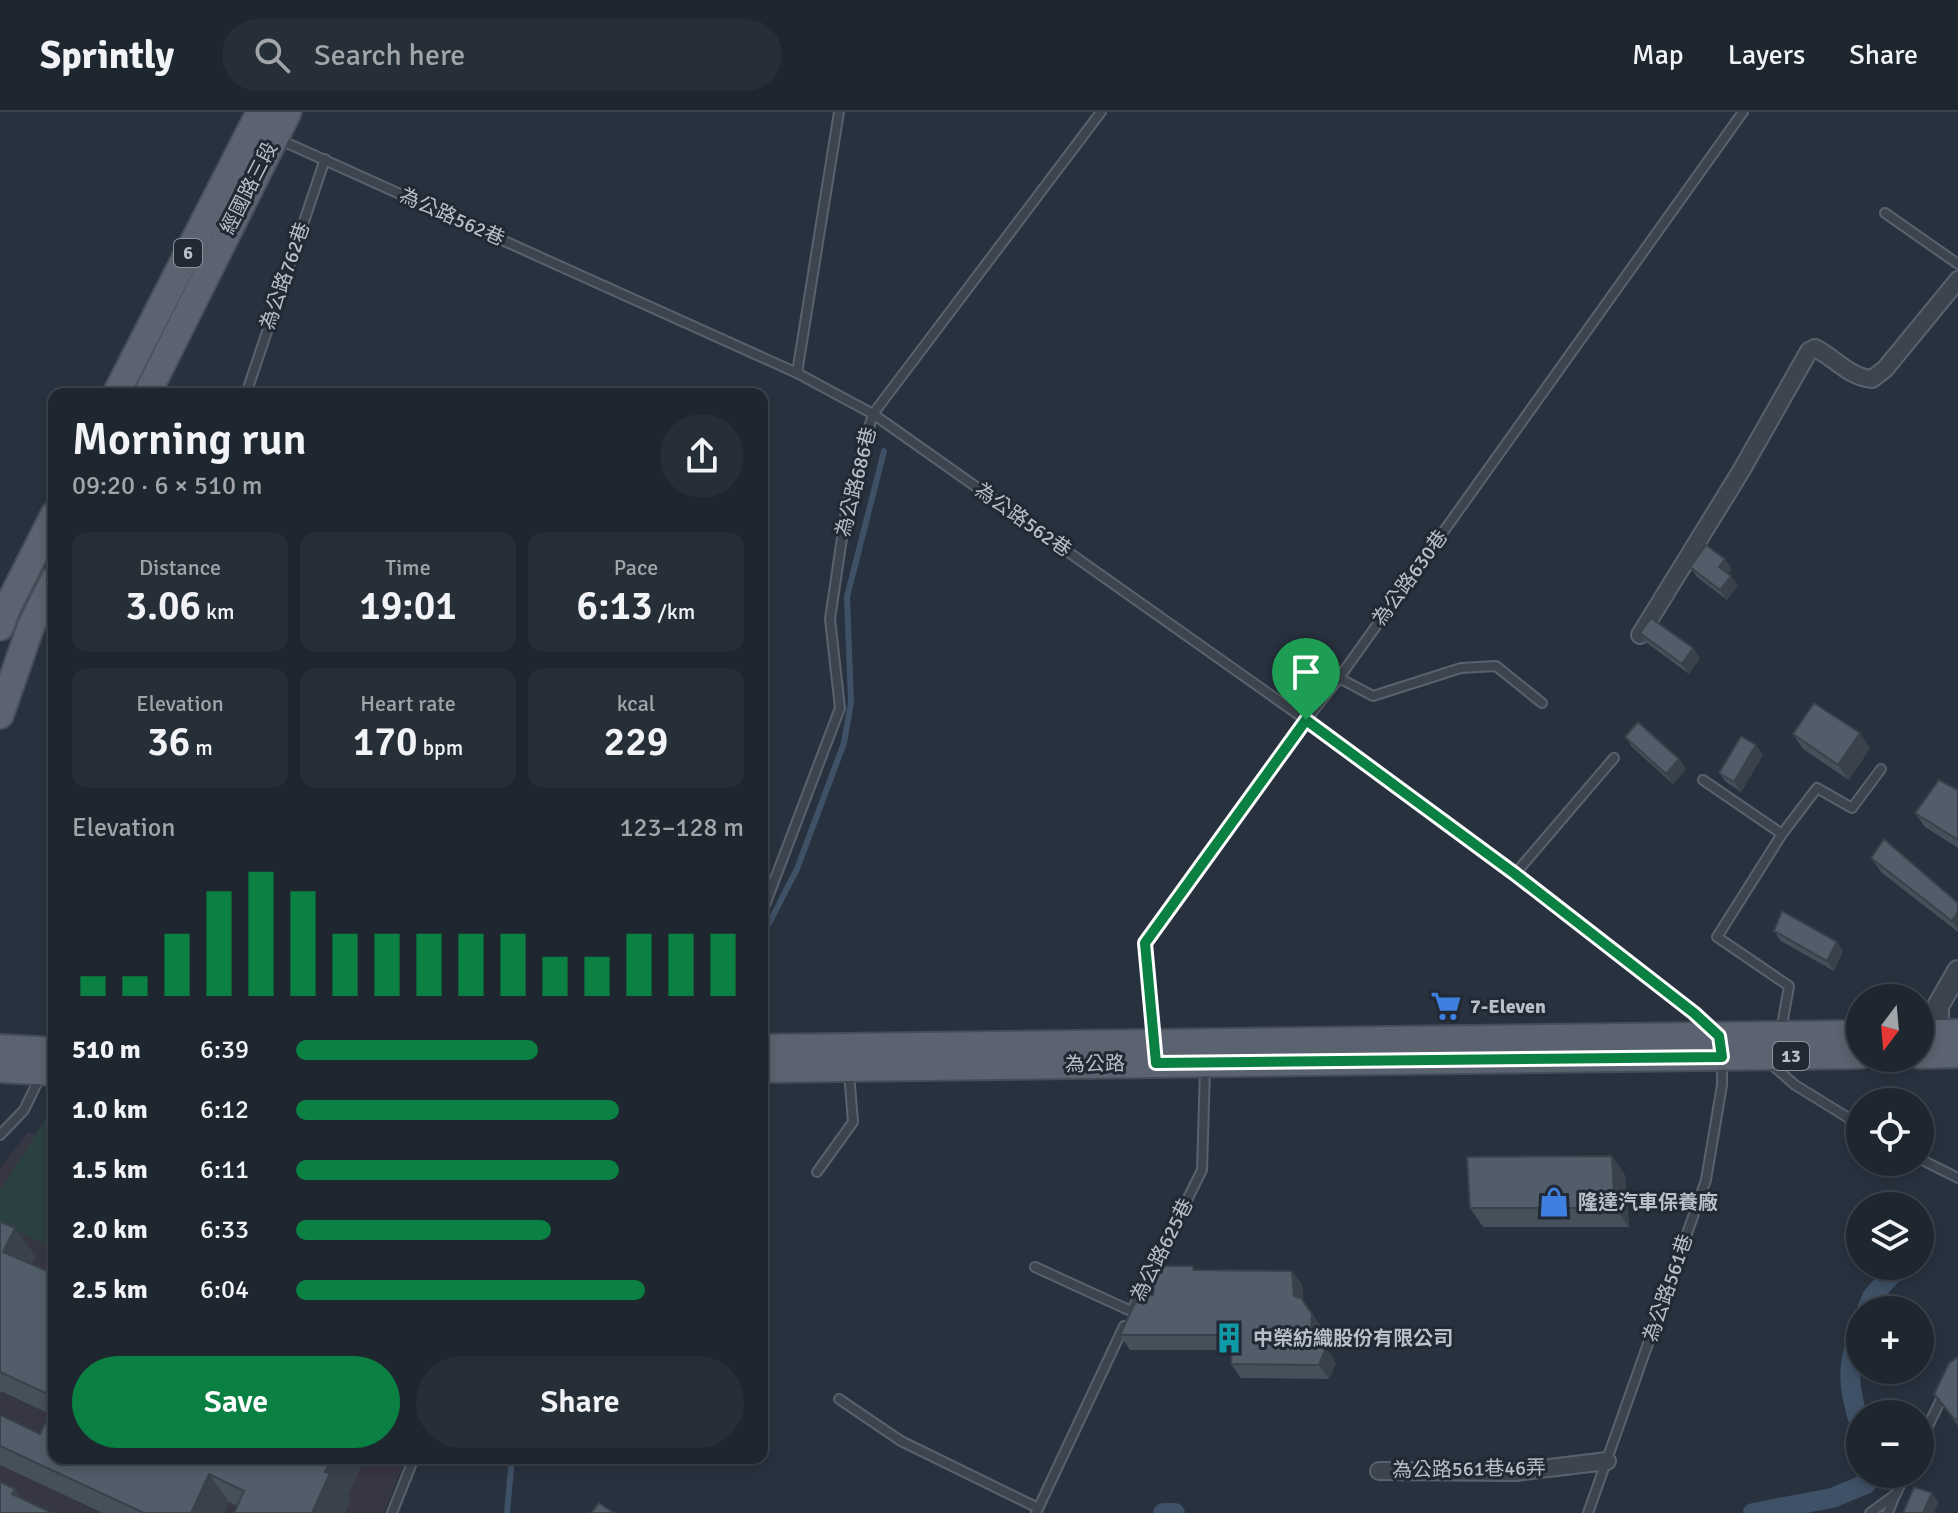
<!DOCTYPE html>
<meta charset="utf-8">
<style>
:root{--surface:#1e262f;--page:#262e37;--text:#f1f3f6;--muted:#a1a5aa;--line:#3c434b;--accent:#0b8043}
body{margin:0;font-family:Signika,"Noto Sans TC",sans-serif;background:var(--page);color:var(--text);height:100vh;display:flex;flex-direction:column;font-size:30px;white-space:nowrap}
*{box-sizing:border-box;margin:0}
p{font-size:26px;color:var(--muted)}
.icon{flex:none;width:44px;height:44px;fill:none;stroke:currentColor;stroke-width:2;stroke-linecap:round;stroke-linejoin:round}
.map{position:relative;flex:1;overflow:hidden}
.drawer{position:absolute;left:48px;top:276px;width:720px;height:1076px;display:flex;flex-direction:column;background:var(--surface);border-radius:16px;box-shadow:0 4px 12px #0003,0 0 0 2px var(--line)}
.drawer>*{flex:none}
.needle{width:52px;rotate:196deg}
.controls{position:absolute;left:1846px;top:872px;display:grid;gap:16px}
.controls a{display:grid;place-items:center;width:88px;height:88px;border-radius:50%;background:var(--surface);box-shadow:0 4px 12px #0003,0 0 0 2px var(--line);font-size:40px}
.pin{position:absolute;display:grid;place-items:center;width:68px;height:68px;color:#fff;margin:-82px -34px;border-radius:50% 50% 50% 0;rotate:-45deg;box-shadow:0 0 8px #0007}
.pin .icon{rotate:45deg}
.round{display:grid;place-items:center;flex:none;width:84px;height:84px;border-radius:42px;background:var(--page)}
.headline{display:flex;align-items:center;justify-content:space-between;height:136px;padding:0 24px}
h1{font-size:44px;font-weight:600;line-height:60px}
.metrics{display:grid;grid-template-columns:repeat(3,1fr);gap:12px;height:136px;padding:8px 24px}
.metrics div{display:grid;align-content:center;border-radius:16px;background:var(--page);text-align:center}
.metrics b{font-size:40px;font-weight:600}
.metrics small{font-size:22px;font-weight:400}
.metrics p{font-size:22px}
.chart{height:224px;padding:16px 24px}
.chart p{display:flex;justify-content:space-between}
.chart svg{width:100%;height:144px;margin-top:8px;stroke:var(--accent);stroke-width:6}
.button{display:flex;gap:16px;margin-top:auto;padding:16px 24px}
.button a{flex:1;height:92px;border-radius:48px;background:var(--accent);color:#fff;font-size:32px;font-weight:600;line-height:92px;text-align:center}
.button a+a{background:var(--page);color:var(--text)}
ul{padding:0 24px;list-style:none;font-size:26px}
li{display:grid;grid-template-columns:128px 96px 1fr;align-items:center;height:60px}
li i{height:20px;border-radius:10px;background:var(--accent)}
header{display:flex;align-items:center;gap:48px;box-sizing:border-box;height:112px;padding:0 40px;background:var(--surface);border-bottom:2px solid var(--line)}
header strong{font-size:38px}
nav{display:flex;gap:44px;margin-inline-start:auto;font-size:28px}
.search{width:560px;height:72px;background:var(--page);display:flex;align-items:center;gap:20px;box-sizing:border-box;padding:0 28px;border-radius:44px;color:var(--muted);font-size:30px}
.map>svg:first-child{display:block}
.medical{fill:#373643}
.green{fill:#2b4041}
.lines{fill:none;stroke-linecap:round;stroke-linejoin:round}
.stream{stroke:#3f5166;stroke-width:6}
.canal{stroke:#3f5166;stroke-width:20}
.service-casing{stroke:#59626c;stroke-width:12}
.minor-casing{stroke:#59626c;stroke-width:20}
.tertiary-casing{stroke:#59626c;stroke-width:24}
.primary-casing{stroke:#454d58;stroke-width:30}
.service{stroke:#3b444f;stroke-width:8}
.minor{stroke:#3b444f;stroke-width:16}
.tertiary{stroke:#3b444f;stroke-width:20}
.primary{stroke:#5a636f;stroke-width:26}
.wall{fill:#46505a}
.shaded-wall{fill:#39414a}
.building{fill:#515d69;stroke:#39414a;stroke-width:2}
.route-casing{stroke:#fff;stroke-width:16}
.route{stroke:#0b8043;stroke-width:10}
.labels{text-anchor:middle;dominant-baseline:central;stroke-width:6;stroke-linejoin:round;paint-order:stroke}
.shield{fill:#202934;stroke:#8a929c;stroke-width:2}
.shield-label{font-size:18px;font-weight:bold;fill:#b8bfc9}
.street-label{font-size:20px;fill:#b8bfc9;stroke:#202934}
.poi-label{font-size:20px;font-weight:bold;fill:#b8bfc9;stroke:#202934;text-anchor:start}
</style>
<header>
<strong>Sprintly</strong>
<div class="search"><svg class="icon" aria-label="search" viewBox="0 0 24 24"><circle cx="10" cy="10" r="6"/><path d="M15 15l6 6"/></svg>Search here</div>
<nav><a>Map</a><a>Layers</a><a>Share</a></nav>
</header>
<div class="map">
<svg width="1958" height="1401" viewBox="0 0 1958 1401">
<rect width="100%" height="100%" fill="#28323f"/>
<path class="medical" d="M28 1020 54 1034V1346H406L384 1401H0V1056Z"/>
<path class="green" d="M54 994V1136L0 1112V1078Z"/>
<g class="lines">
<g class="stream">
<path d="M762 825 797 757 844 631 851 590 847 485 884 339"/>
<path d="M507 1401 512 1346"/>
</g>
<g class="canal">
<path d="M1920 1139 1922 1137"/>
<path d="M1867 1198 1872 1185 1899 1154"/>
<path d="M1860 1218C1846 1255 1848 1276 1860 1313"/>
<path d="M1163 1401H1175"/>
<path d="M1753 1401 1832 1386 1866 1372 1869 1362"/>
</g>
<g class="service-casing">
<g id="service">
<path d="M278 27 797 261 873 302 1306 608 1515 762 1694 901 1714 919"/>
<path d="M1885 101 1958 152"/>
<path d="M797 261 839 0"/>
<path d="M246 282 325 47"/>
<path d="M1339 566 1373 584 1461 556 1496 554 1542 591"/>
<path d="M1703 668 1782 722"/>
<path d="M1515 762 1614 646"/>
<path d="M762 801 840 596 830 507 847 392 873 302 1101 0"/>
<path d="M1781 919 1789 874 1717 825 1782 722 1817 676 1852 696 1881 657"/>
<path d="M1155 927 1145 831 1306 608 1339 566 1743 0"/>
<path d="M1770 951 1795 973 1860 1013"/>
<path d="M0 1023 24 998 40 965"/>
<path d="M1920 1047 1958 1066"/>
<path d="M817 1060 853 1010 849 961"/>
<path d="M1035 1155 1131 1199"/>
<path d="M1134 1194 1202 1058 1205 956"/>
<path d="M839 1287 901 1329 1038 1396"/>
<path d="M1920 1331 1944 1281"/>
<path d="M392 1401 414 1346"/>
<path d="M1036 1401 1124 1214"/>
<path d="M1588 1401 1706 1068 1722 973V949"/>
<path d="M1870 1401 1896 1382 1905 1362"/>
<path d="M1888 1401 1895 1383"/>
</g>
</g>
<g class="minor-casing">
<g id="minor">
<path d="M1640 523 1741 359 1809 239 1815 236C1835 246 1849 265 1872 267L1885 257 1958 168"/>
<path d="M1379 1359 1516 1360 1607 1349"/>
</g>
</g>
<g class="tertiary-casing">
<path id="tertiary" d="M1938 934V894L1958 859"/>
</g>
<g class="primary-casing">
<g id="primary">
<path d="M116 282 260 0"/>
<path d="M147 282 288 0"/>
<path d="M0 515 7 496 54 403"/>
<path d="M0 603 31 514 54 468"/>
<path d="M1920 921H1958"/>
<path d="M0 936 54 939"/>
<path d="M762 936 1860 922"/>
<path d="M1920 943 1958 942"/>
<path d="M0 957 54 960"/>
<path d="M762 957 1860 943"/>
</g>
</g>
<use href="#service" class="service"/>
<use href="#minor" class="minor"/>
<use href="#tertiary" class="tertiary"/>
<use href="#primary" class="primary"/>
</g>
<g class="wall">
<path d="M1690 455 1732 457 1728 461 1738 473 1727 488 1697 465Z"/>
<path d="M1640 521 1693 536 1700 546 1689 562 1647 531Z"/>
<path d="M1793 622 1870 636 1849 668 1803 637Z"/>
<path d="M1625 625 1679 647 1686 657 1673 672 1632 635Z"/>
<path d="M1756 633 1763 643 1741 680 1726 670 1719 661Z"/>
<path d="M1958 678V736L1925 715 1915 701Z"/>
<path d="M1871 746 1958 791V820L1882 761Z"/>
<path d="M1774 819 1837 830 1843 839 1834 859 1781 829Z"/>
<path d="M1625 1063 1629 1115H1483L1470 1096Z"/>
<path d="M0 1110 15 1116 35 1144 31 1152 54 1162V1346H365L347 1384 350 1389 345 1401H234L237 1394 229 1390 224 1401H103L0 1353V1303L40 1322 50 1302 1 1279 0 1281Z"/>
<path d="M1195 1158 1292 1159 1302 1173 1303 1190 1322 1216 1321 1236H1326L1336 1251 1329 1267 1241 1266 1231 1252 1232 1238H1130L1120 1223 1153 1183Z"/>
<path d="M1958 1245V1314L1934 1282Z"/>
</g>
<g class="shaded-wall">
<path d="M1725 447 1732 457 1726 465 1719 455Z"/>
<path d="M1731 464 1738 473 1727 488 1720 478Z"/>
<path d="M1693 536 1700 546 1689 562 1682 552Z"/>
<path d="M1860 621 1870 636 1849 668 1838 653Z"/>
<path d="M1756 633 1763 643 1741 680 1734 670Z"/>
<path d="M1679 647 1686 657 1673 672 1666 662Z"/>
<path d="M1958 800V817L1952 809Z"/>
<path d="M1837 830 1843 839 1834 859 1827 849Z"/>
<path d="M1612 1044 1625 1063 1629 1115 1615 1096Z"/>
<path d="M15 1116 35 1144 23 1168 3 1140Z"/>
<path d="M1292 1159 1302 1173 1304 1199 1294 1184Z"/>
<path d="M1312 1202 1322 1216 1320 1248 1326 1236 1336 1251 1329 1267 1319 1253 1310 1235Z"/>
<path d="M332 1346H365L347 1384 350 1389 345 1401H312L325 1360Z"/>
<path d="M209 1362 229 1390 224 1401H191Z"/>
<path d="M15 1377 31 1399 12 1382Z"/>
<path d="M1932 1381 1939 1390 1934 1401H1923Z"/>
</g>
<g class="building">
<path d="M1706 433 1725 447 1719 455 1731 464 1720 478 1690 455Z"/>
<path d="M1651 506 1693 536 1682 552 1640 521Z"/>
<path d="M1814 591 1860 621 1838 653 1793 622Z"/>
<path d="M1638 610 1679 647 1666 662 1625 625Z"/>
<path d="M1741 624 1756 633 1734 670 1719 661Z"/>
<path d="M1939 668 1958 678V728L1915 701Z"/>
<path d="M1884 727 1958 791V800L1952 809 1871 746Z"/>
<path d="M1782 799 1837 830 1827 849 1774 819Z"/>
<path d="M1612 1044 1615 1096H1470L1467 1045Z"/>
<path d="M0 1110 15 1116 3 1140 54 1162V1285L0 1260Z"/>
<path d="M1154 1154H1192L1194 1158 1292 1159 1294 1184 1301 1186 1312 1202 1310 1235 1326 1236 1319 1253 1231 1252 1232 1223H1120L1138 1184 1153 1183Z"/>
<path d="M1958 1245V1306L1955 1308 1934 1282 1949 1251Z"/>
<path d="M54 1292V1346H332L325 1360 330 1361 312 1401H234L244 1379 209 1362 191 1401H144L0 1334V1303L40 1322Z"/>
<path d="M0 1370 15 1377 12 1382 52 1401H0Z"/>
<path d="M1914 1375 1932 1381 1923 1401H1903Z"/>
<path d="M599 1391 614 1401H591Z"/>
</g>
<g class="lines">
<g class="route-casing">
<path id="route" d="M1306 608 1515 762 1694 901 1719 924 1722 945 1156 951 1145 831Z"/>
</g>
<use href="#route" class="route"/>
</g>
<defs>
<g id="supermarket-bare" transform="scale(2.4)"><path d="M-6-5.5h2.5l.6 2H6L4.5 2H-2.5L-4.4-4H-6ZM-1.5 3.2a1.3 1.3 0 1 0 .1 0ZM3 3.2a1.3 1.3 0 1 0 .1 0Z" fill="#3f7fe0" stroke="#202934" stroke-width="2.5" paint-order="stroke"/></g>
<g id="shop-bare" transform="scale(2.4)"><path d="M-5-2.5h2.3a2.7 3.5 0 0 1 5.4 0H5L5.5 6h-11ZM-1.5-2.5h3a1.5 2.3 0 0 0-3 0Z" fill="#3f7fe0" stroke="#202934" stroke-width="2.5" paint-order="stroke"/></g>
<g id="building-bare" transform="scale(2.4)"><path d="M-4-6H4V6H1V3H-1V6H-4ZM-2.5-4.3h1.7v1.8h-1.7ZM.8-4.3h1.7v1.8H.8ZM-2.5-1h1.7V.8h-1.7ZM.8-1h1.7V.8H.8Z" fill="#0f9aa8" stroke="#202934" stroke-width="2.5" paint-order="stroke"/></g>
</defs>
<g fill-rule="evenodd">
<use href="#supermarket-bare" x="1446" y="894"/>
<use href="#shop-bare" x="1554" y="1090"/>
<use href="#building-bare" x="1229" y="1226"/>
</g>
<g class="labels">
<g class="shield">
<rect x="174" y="127" width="28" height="28" rx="6"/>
<rect x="1773" y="930" width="36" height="28" rx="6"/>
</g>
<g class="shield-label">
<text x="188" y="141">6</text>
<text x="1791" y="944">13</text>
</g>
<g class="street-label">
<text transform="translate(249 76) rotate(-63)">經國路三段</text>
<text transform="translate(452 105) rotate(24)">為公路562巷</text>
<text transform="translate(285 164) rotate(-71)">為公路762巷</text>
<text transform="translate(856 370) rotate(-76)">為公路686巷</text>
<text transform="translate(1023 408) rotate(35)">為公路562巷</text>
<text transform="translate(1410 466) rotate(-54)">為公路630巷</text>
<text transform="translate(1095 952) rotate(-1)">為公路</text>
<text transform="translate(1162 1138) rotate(-63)">為公路625巷</text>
<text transform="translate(1668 1176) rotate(-71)">為公路561巷</text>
<text transform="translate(1469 1357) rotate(-1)">為公路561巷46弄</text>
</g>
<g class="poi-label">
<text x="1470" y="894">7-Eleven</text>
<text x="1578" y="1090">隆達汽車保養廠</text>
<text x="1253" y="1226">中榮紡織股份有限公司</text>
</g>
</g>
</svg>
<div class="controls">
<a><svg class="needle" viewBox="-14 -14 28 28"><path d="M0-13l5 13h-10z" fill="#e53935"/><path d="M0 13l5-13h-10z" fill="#a1a5aa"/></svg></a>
<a><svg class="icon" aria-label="locate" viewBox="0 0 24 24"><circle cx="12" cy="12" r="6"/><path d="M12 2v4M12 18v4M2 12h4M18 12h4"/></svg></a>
<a><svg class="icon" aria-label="layers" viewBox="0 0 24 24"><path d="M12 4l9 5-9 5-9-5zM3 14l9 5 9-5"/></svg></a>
<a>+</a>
<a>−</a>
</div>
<div class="pin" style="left:1306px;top:608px;background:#1e9e55"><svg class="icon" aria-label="arrive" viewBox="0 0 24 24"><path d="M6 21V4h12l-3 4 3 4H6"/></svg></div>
<section class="drawer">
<div class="headline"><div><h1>Morning run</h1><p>09:20 · 6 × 510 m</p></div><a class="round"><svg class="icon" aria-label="share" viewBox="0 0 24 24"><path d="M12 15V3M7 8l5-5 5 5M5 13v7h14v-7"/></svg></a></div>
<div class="metrics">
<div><p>Distance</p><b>3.06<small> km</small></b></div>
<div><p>Time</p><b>19:01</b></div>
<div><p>Pace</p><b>6:13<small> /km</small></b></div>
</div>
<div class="metrics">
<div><p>Elevation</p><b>36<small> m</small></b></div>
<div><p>Heart rate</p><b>170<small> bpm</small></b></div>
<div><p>kcal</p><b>229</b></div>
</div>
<div class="chart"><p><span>Elevation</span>123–128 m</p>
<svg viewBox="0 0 160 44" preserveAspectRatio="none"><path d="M5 44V38M15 44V38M25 44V25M35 44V12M45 44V6M55 44V12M65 44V25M75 44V25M85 44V25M95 44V25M105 44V25M115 44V32M125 44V32M135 44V25M145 44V25M155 44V25"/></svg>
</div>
<ul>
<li><b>510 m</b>6:39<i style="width:54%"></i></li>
<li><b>1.0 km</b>6:12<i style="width:72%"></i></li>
<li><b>1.5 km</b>6:11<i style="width:72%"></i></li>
<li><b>2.0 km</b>6:33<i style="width:57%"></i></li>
<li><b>2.5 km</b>6:04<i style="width:78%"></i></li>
</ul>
<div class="button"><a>Save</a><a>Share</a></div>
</section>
</div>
